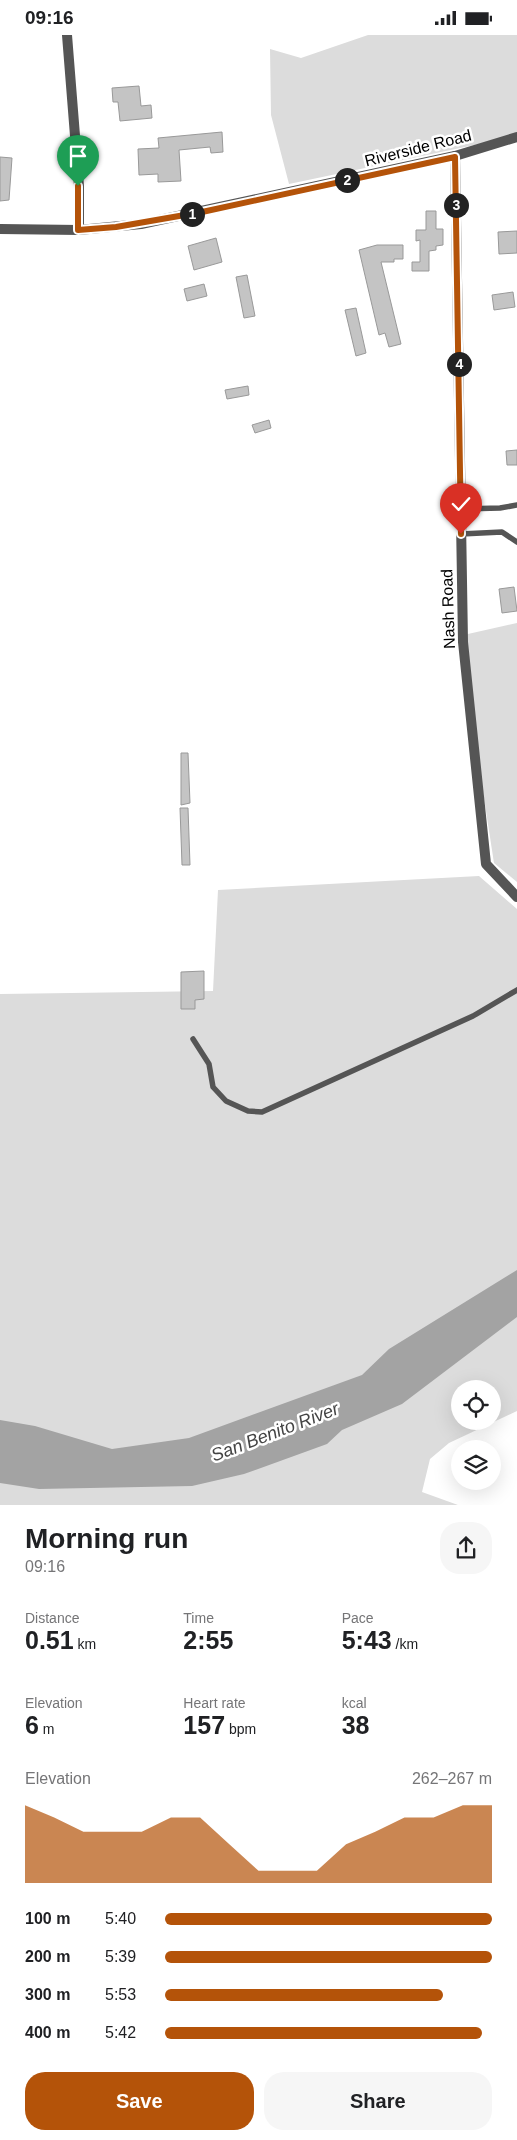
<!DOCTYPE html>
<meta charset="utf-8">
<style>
:root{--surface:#fff;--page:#f6f6f6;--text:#202124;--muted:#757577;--accent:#b45309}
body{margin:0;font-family:Arial,sans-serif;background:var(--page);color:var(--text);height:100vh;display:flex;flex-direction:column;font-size:19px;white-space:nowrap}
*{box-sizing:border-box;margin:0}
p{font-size:16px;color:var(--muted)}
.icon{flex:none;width:28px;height:28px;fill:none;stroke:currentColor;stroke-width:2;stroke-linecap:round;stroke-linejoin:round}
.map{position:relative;height:1470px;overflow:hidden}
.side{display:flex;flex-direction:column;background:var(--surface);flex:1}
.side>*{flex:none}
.tools{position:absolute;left:451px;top:1345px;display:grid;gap:10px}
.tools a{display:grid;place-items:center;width:50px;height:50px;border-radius:50%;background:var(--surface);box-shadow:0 5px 20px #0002;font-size:25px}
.pin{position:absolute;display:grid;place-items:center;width:42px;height:42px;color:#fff;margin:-51px -21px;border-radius:50% 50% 50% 0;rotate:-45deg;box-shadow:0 0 5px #0007}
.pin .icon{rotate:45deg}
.km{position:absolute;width:25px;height:25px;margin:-12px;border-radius:50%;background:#222;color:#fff;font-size:14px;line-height:25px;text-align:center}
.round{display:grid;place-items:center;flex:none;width:52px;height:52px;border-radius:20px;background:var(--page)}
.headline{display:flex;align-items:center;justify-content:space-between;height:85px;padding:0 25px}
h1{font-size:28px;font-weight:600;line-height:38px}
.metrics{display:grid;grid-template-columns:repeat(3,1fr);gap:8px;height:85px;padding:5px 25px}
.metrics div{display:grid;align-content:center}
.metrics b{font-size:25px;font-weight:600}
.metrics small{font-size:14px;font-weight:400}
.metrics p{font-size:14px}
.chart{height:140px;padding:10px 25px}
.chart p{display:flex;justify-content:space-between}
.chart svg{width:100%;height:90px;margin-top:5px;fill:var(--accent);opacity:.7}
.action{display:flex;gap:10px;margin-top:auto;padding:10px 25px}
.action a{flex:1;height:58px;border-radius:20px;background:var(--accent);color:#fff;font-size:20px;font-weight:600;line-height:58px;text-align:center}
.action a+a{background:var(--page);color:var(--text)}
ul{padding:0 25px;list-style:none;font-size:16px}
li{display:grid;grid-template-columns:80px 60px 1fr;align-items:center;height:38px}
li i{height:12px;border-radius:6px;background:var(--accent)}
.status{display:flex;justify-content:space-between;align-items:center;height:35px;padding:0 25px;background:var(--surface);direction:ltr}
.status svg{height:14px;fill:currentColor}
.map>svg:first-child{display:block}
.green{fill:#dcdcdc;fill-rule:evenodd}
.water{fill:#a3a3a3}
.building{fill:#c4c4c4;stroke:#999}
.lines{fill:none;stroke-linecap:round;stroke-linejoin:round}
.service{stroke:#555;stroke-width:5.5}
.minor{stroke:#555;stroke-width:10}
.tertiary{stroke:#555;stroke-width:10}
.route-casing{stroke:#fff;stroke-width:10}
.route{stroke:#b45309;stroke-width:6}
.labels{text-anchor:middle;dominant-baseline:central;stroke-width:5;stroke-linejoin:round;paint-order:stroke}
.street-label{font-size:16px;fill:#000;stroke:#fff}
.water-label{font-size:18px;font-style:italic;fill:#444;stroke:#fff}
</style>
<div class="status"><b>09:16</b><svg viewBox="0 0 49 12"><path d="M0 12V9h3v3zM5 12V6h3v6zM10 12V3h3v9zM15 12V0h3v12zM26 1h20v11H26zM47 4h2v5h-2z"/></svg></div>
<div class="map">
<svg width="517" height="1470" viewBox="0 0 517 1470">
<rect width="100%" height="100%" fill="#fff"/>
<g class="green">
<path d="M368 0H517V101L289 149 271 80 270 14 301 23Z"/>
<path d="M517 588V847L494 828 459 601Z"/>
<path d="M479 841 517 874V1376L449 1408 430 1424 422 1457 458 1470H0V959L213 956 218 855ZM460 1354H492V1386H460Z"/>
</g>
<path class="water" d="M517 1235V1282L402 1369 342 1395 327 1409 244 1439 192 1451 39 1454 0 1448V1385L35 1391 112 1414 189 1403 362 1340 389 1314Z"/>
<g class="building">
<path d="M139 51 141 71 151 70 152 83 120 86 118 67H113L112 53Z"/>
<path d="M222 97 223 117 211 118 210 112 179 115 181 146 158 147V139L139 140 138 114 159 113 158 103Z"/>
<path d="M0 122 12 123 9 165 0 166Z"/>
<path d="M426 176H436V194H443V210L436 211V215L429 216V236H412V227H420V205L416 206V195H426Z"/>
<path d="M517 196V218L499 219 498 197Z"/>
<path d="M216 203 222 227 194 235 188 211Z"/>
<path d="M377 210H403V224H394V227H381L401 309 389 312 385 298 379 300 359 215Z"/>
<path d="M247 240 255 281 244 283 236 242Z"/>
<path d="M204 249 207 261 187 266 184 254Z"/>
<path d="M513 257 515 272 494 275 492 260Z"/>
<path d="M356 273 366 318 356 321 345 275Z"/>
<path d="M248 351 249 360 227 364 225 355Z"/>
<path d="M269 385 271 393 255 398 252 390Z"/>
<path d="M517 415V430H507L506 416Z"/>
<path d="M514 552 517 576 502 578 499 554Z"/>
<path d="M181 718H188L190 768 181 770Z"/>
<path d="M180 773H188L190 830H182Z"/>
<path d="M204 936V964L195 965V974H181V937Z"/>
</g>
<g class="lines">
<g class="service">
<path d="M461 474 500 473 517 470"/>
<path d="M461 499 502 497 517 507"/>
<path d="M193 1004 209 1029 213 1052 226 1066 248 1076 262 1077 473 981 517 955"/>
</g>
<path class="minor" d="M67 0 79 151V195"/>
<g class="tertiary">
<path d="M455 121 463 607 486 829 517 862"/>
<path d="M0 194 79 195 141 189 455 121 517 102"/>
</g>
</g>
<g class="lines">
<g class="route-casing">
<path id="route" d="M78 151V195L116 192 202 177 455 122 461 499"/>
</g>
<use href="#route" class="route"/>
</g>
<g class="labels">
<g class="street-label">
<text transform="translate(418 113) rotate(-14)">Riverside Road</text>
<text transform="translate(448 574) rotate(-92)">Nash Road</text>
</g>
<g class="water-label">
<text transform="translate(275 1397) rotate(-21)">San Benito River</text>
</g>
</g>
</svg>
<div class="tools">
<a><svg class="icon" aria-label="locate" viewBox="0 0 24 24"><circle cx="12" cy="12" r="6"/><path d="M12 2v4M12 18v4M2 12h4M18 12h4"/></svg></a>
<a><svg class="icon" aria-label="layers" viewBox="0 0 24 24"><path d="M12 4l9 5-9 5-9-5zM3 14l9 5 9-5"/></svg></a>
</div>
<div class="pin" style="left:78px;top:151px;background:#1e9e55"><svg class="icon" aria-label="arrive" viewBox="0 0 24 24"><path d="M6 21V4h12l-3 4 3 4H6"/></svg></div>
<div class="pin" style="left:461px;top:499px;background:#d93025"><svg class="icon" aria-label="check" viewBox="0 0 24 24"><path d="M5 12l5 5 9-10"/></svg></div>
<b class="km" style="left:192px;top:179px">1</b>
<b class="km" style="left:347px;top:145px">2</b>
<b class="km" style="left:456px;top:170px">3</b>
<b class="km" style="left:459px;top:329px">4</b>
</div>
<section class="side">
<div class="headline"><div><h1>Morning run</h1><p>09:16</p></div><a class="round"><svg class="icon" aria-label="share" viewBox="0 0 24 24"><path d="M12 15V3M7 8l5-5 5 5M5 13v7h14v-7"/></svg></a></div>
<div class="metrics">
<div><p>Distance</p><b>0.51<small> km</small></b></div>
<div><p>Time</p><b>2:55</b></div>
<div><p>Pace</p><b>5:43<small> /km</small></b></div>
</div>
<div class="metrics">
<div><p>Elevation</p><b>6<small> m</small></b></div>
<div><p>Heart rate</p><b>157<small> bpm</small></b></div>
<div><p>kcal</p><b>38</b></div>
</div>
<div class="chart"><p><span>Elevation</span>262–267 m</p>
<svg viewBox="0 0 160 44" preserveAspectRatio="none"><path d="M0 44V6L10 12L20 19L30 19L40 19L50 12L60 12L70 25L80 38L90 38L100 38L110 25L120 19L130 12L140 12L150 6L160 6V44z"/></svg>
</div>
<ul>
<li><b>100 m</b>5:40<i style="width:100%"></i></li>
<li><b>200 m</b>5:39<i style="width:100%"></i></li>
<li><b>300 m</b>5:53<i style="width:85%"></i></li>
<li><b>400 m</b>5:42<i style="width:97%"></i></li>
</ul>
<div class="action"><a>Save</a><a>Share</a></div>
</section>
